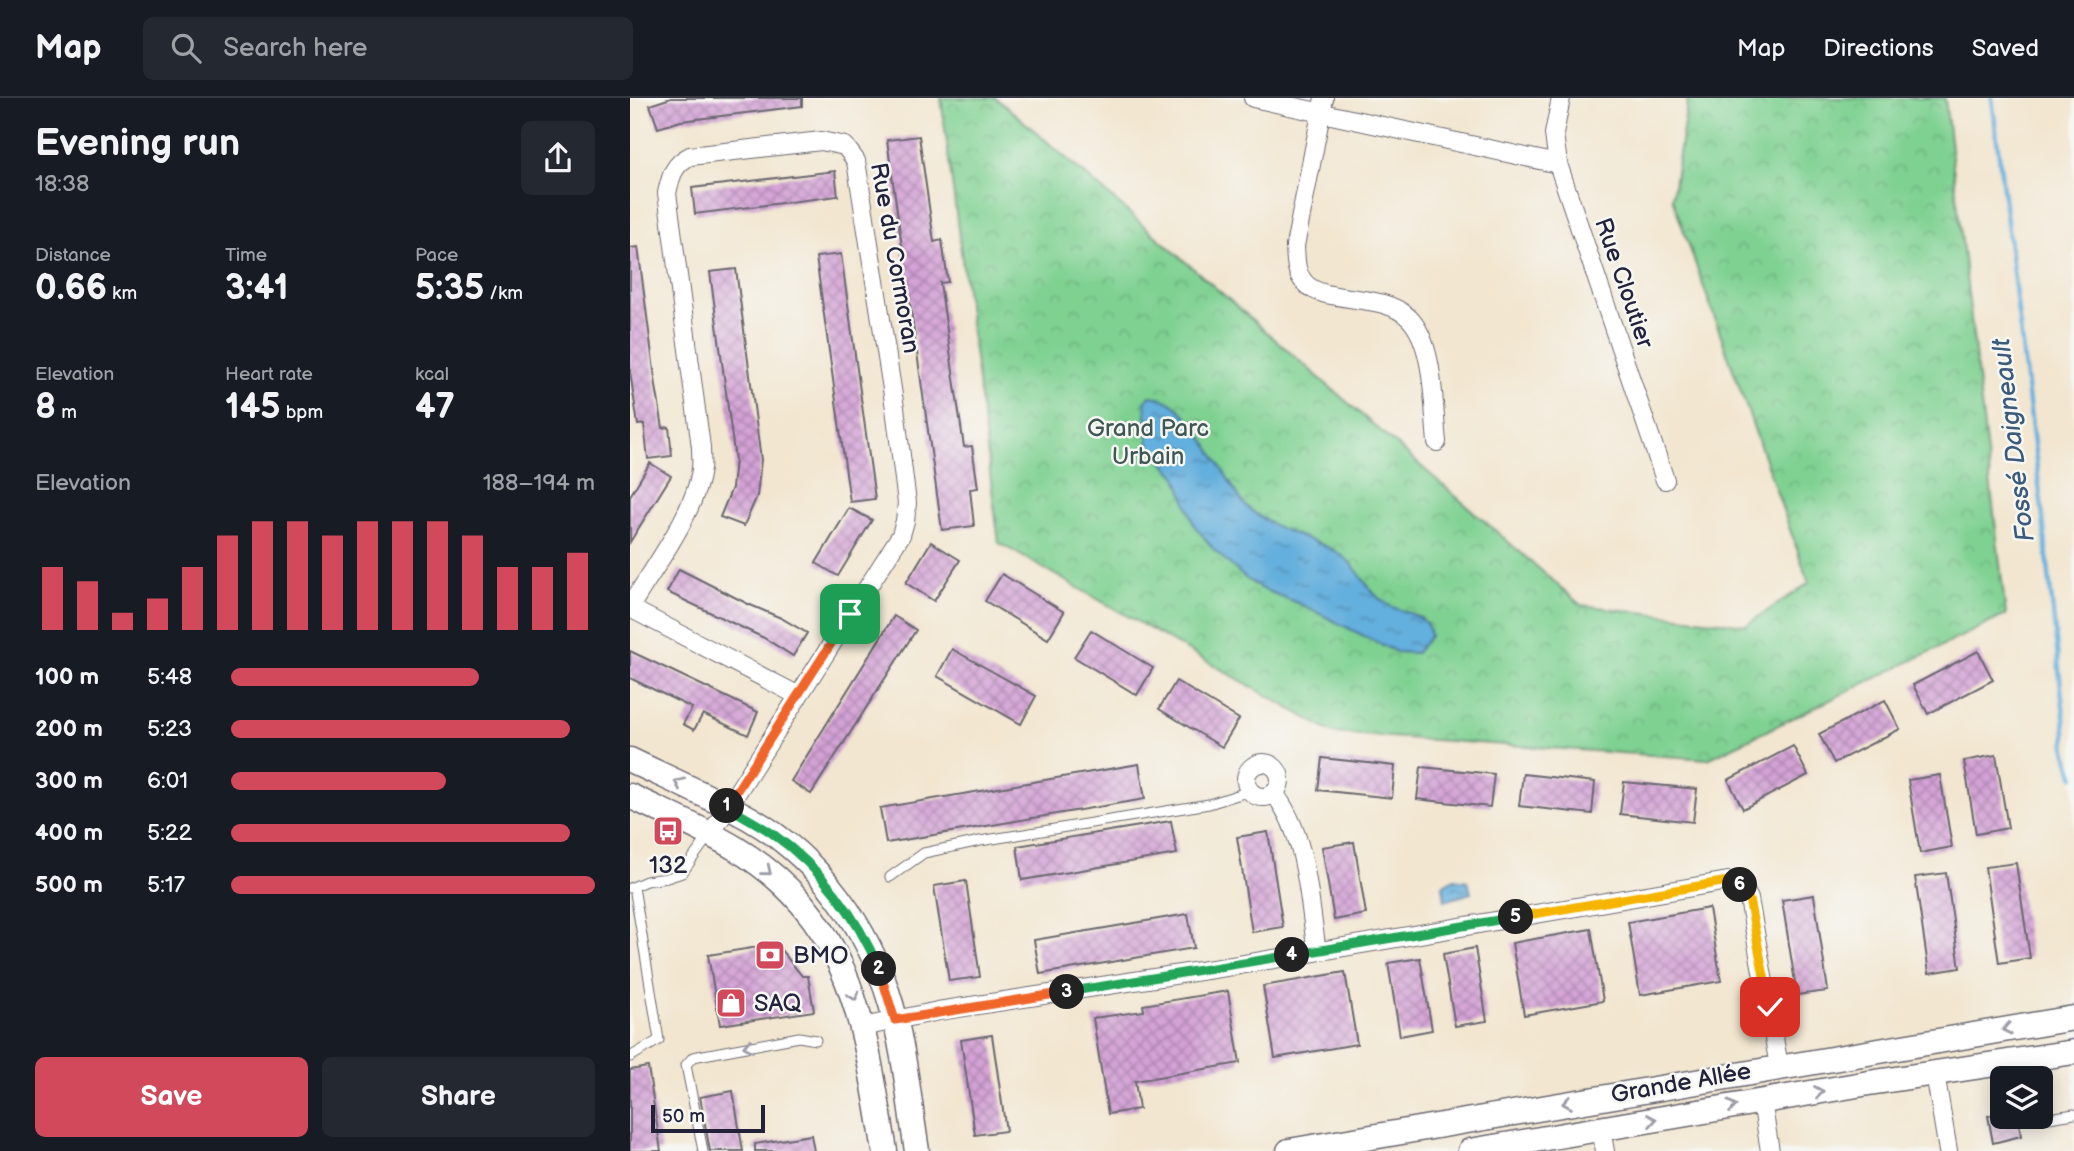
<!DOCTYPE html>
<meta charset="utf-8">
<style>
:root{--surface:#171b24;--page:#242831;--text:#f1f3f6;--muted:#9ea1a6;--line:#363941;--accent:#d1495b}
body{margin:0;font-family:"Balsamiq Sans",sans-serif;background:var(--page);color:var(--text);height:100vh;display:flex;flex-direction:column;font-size:26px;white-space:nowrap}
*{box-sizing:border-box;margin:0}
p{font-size:23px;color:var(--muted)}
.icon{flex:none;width:38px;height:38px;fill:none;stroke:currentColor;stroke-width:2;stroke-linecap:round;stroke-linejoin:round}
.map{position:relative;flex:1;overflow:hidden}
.details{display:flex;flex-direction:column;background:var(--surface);width:630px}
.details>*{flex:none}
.buttons{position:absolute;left:1360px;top:968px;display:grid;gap:14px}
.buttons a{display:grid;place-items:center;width:63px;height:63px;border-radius:10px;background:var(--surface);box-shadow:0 4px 18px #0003;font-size:35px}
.scale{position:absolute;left:21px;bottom:18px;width:114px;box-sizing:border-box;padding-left:7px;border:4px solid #22223b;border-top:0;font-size:19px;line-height:24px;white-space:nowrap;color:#22223b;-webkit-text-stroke:5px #f6f6f2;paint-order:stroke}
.pin{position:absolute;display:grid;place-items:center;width:60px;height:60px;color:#fff;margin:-30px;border-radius:14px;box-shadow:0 4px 10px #0006}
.km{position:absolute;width:35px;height:35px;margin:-18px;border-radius:50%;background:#222;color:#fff;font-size:19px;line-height:35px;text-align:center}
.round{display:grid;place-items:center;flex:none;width:74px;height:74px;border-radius:10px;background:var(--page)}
.summary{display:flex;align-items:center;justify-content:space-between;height:119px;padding:0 35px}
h1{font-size:38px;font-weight:600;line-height:52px}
.metrics{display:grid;grid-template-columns:repeat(3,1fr);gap:10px;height:119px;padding:7px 35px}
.metrics div{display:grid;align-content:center}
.metrics b{font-size:35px;font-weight:600}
.metrics small{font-size:19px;font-weight:400}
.metrics p{font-size:19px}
.chart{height:196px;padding:14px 35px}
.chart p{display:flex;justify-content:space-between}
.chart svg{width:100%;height:126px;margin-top:7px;stroke:var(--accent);stroke-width:6}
.cta{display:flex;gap:14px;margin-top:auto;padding:14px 35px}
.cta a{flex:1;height:80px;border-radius:10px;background:var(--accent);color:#fff;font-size:28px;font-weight:600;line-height:80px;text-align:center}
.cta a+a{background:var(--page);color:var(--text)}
ul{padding:0 35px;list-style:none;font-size:23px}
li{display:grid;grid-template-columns:112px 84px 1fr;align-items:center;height:52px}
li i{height:18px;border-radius:9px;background:var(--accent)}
header{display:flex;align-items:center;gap:42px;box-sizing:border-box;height:98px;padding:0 35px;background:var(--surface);border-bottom:2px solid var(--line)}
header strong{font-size:33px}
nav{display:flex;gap:38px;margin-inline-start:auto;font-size:24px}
.search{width:490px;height:63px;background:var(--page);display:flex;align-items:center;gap:18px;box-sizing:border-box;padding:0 24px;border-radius:10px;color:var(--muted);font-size:26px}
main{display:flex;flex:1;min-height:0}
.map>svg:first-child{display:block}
.park{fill:url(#park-crowns);stroke:#507a66;stroke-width:2}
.water{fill:url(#water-ripples);stroke:#43688c;stroke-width:2}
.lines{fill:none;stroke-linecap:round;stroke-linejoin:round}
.stream{stroke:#64afdd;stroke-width:4.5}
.building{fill:url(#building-cross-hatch)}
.lane-casing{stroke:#6b676f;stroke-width:11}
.street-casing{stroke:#6b676f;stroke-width:20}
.secondary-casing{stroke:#6b676f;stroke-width:27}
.lane{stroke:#fff;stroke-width:9}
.street{stroke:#fff;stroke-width:18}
.secondary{stroke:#fff;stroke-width:24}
.oneway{stroke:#9c9ca7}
.split-1-casing{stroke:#fff;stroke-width:14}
.split-2-casing{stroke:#fff;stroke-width:14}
.split-3-casing{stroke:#fff;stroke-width:14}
.split-4-casing{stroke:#fff;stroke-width:14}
.split-5-casing{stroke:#fff;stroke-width:14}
.split-6-casing{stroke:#fff;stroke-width:14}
.split-7-casing{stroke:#fff;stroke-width:14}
.split-1{stroke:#f0652b;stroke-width:9}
.split-2{stroke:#22a559;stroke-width:9}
.split-3{stroke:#f0652b;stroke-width:9}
.split-4{stroke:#22a559;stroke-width:9}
.split-5{stroke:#22a559;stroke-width:9}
.split-6{stroke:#f5b400;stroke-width:9}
.split-7{stroke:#f5b400;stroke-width:9}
.labels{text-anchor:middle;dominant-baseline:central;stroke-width:5;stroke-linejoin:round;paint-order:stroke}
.street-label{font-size:24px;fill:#22223b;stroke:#f6f6f2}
.park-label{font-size:24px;fill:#3e5755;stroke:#f6f6f2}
.poi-label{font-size:24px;fill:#22223b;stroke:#f6f6f2;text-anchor:start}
.water-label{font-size:26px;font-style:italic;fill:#3c5a7c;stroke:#f6f6f2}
</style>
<header>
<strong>Map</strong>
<div class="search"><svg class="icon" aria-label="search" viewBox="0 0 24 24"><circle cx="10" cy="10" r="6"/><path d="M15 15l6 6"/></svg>Search here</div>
<nav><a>Map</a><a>Directions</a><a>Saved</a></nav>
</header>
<main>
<section class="details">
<div class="summary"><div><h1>Evening run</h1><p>18:38</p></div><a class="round"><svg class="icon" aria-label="share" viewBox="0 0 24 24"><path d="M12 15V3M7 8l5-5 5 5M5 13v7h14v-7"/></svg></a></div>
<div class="metrics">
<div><p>Distance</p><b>0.66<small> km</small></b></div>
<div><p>Time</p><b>3:41</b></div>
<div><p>Pace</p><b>5:35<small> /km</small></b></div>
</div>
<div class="metrics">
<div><p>Elevation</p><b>8<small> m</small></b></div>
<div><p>Heart rate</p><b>145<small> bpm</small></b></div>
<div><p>kcal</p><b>47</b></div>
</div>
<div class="chart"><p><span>Elevation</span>188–194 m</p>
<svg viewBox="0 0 160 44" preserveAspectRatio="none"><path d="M5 44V22M15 44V27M25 44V38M35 44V33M45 44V22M55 44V11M65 44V6M75 44V6M85 44V11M95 44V6M105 44V6M115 44V6M125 44V11M135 44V22M145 44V22M155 44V17"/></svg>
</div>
<ul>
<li><b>100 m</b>5:48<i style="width:68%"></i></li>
<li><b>200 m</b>5:23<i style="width:93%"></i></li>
<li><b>300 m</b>6:01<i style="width:59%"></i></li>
<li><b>400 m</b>5:22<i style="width:93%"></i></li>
<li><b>500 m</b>5:17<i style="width:100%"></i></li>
</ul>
<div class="cta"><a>Save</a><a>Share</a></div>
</section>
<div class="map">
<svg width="1444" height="1053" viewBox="0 0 1444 1053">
<defs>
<pattern id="park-crowns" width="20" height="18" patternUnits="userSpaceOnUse" patternTransform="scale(1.75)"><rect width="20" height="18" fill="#7fd192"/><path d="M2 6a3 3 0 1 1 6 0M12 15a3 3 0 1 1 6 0" fill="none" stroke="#6db37f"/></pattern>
<pattern id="water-ripples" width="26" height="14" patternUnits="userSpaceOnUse" patternTransform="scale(1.75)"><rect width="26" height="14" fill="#64afdd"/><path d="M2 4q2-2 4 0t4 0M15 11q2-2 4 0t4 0" fill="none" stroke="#528eb4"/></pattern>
<pattern id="building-cross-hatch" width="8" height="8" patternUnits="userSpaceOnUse" patternTransform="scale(1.75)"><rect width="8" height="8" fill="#d4a3d6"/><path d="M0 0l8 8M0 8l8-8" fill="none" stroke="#ac84af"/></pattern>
</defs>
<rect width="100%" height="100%" fill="#f6f6f2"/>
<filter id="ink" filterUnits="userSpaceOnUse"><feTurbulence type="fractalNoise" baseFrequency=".0143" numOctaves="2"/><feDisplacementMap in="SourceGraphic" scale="14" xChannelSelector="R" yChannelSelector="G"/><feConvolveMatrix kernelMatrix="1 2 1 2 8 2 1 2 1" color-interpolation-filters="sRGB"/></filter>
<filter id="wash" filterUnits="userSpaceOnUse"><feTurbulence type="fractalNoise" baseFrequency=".00686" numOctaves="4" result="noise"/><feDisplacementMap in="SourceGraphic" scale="28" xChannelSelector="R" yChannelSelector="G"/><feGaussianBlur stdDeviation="1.57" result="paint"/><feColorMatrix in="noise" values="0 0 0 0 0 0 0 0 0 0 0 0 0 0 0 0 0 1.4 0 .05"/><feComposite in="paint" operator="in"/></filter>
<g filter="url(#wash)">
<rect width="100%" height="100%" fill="#f2e6d0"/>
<path class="park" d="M311 0H365L376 8 951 507 1116 527 1179 485 1042 100 1058 0H1315L1376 517 1078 661 703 635 369 445Z"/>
<g class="water">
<path d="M520 298C562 299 591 377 615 407 621 413 630 419 637 423 661 439 688 441 710 456 730 469 736 494 757 506 774 517 798 513 800 538L786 555 766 554 670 506 630 490 615 480 584 452 564 427 547 379 519 349 515 304Z"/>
<path d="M823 781 838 783 841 795 815 803 813 787Z"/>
</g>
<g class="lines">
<path class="stream" d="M1362 0 1413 420 1434 618 1436 652 1444 679"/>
</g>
<g id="blocks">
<g class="building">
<path d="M41 0H172V8L51 23 28 30 20 7Z"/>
<path d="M289 38 304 144 312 142 318 184 310 185 334 349 342 348 348 390 340 391 344 428 312 432 257 42Z"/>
<path d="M205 73 208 98 65 116 62 90Z"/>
<path d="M8 149 26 288 33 330 39 329 42 358 18 361 14 326 8 327 0 274V150Z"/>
<path d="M211 156 245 401 220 404 186 159Z"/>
<path d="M106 171 131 362 127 398 114 428 90 419 102 390 105 362 80 174Z"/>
<path d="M20 365 41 378 0 444V398Z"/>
<path d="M219 410 242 422 208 478 186 465Z"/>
<path d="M301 444 330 462 304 503 276 485Z"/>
<path d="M49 471 118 506 151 520 177 535 163 558 134 540 37 494Z"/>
<path d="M372 476 434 514 418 541 355 503Z"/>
<path d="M264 518 286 532 181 696 161 683Z"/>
<path d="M461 532 523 570 507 597 444 559Z"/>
<path d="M322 551 406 598 391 626 307 578Z"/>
<path d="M0 553 128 614 118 637 73 616 64 632 53 626 62 610 0 580Z"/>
<path d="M1348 553 1363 582 1298 616 1283 587Z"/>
<path d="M546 583 609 621 592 649 529 611Z"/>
<path d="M1255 602 1270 631 1204 665 1189 636Z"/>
<path d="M1163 648 1178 677 1113 711 1098 682Z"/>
<path d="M1366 657 1378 730 1346 736 1334 663Z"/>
<path d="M692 660 765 668 762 700 688 692Z"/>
<path d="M509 666 515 701 256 745 250 710Z"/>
<path d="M791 669 864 676 860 709 787 701Z"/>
<path d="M893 676 965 684 962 716 889 708Z"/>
<path d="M1310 677 1322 749 1290 755 1278 682Z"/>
<path d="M994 684 1067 691 1063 724 990 716Z"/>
<path d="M541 723 547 756 392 782 387 748Z"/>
<path d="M638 734 653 829 622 834 607 739Z"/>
<path d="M724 744 736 816 704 822 692 749Z"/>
<path d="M1386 765 1400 860 1369 865 1355 769Z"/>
<path d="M1316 775 1330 870 1299 875 1285 779Z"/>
<path d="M336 783 350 879 319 883 304 788Z"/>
<path d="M1184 797 1198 893 1167 897 1152 802Z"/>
<path d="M1079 810 1091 883 1010 897 998 824Z"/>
<path d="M558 816 564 850 410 876 404 842Z"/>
<path d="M961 831 973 903 894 917 882 845Z"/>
<path d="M146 846 172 878H178L184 913 90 927 78 857Z"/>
<path d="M845 850 857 923 825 928 813 856Z"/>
<path d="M790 860 802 932 770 938 758 865Z"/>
<path d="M715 874 727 946 645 960 633 888Z"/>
<path d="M598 893 610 965 505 983 509 1011 478 1016 463 920 514 913 513 907Z"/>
<path d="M362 937 376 1033 345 1037 331 942Z"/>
<path d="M18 969 31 1053H0V972Z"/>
<path d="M103 993 113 1053H80L70 999Z"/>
<path d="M1372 1014V1018H1388L1391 1038 1363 1045 1358 1018Z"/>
<path d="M181 1037 184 1053H125V1046Z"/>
</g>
</g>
</g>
<g filter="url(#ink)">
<use href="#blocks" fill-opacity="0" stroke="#6b676f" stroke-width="2"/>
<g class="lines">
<g class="lane-casing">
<g id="lane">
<path d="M260 779 294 755 350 743 579 706 620 693"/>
<path d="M0 790 16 783 37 780 52 775 79 738"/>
<path d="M0 959 29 942 4 789"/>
<path d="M1419 1020 1444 1016"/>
<path d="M73 1053 56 967 63 959 169 939 186 942"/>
</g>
</g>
<g class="street-casing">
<g id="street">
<path d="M623 0 928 66"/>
<path d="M694 0 665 148C666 161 665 174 674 184 693 207 752 193 779 220 805 246 803 309 807 344"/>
<path d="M931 0 924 36 928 66 1035 382"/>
<path d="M0 509C22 472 66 414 71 371 72 364 71 356 71 349L37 95C41 77 44 66 60 58L191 43 215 48 226 63 265 310 277 405 275 423 271 437 80 737"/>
<path d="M0 510 167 597"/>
<circle cx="633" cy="682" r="17"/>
<path d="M644 695C678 739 678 800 687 853"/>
<path d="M233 929 308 913 609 867 1098 783 1113 789 1119 801 1149 968"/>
<path d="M1305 975 1318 1053"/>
<path d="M1132 1003 1140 1053"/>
<path d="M971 1031 975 1053"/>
</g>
</g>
<g class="secondary-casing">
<g id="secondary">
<path d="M0 662C40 681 81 699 119 720 189 760 239 830 261 906 275 954 279 1004 287 1053"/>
<path d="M0 698C35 715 72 730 105 750 224 822 234 929 255 1053"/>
<path d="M659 1053 1444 920"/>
<path d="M840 1053 1239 985 1444 954"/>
</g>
</g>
<use href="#lane" class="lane"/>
<use href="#street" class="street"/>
<use href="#secondary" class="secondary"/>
</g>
<defs><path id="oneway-chevron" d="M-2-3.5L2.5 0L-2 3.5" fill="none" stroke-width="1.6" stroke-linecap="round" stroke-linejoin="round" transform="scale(1.75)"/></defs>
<g class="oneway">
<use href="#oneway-chevron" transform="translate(49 685) rotate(-155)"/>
<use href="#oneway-chevron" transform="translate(137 773) rotate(39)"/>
<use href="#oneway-chevron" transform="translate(224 898) rotate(70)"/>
<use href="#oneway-chevron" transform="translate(1377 931) rotate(170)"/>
<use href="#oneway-chevron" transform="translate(118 948) rotate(170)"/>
<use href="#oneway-chevron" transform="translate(1189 994) rotate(-10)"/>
<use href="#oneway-chevron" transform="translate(937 1005) rotate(170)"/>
<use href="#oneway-chevron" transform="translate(1102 1008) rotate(-10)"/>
<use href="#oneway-chevron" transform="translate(1022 1022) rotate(-10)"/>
</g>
</g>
<g class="lines" filter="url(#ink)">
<g class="split-1-casing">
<path id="split-1" d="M97 708 220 516"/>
</g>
<g class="split-2-casing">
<path id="split-2" d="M97 708C112 718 129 726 143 736 191 770 227 818 249 871"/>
</g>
<g class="split-3-casing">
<path id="split-3" d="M249 871 265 922 437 894"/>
</g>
<g class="split-4-casing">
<path id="split-4" d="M437 894 662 857"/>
</g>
<g class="split-5-casing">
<path id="split-5" d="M662 857 886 819"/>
</g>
<g class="split-6-casing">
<path id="split-6" d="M886 819 1098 783 1110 787"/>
</g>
<g class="split-7-casing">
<path id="split-7" d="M1110 787 1119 801 1140 909"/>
</g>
<use href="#split-1" class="split-1"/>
<use href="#split-2" class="split-2"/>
<use href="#split-3" class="split-3"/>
<use href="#split-4" class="split-4"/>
<use href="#split-5" class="split-5"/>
<use href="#split-6" class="split-6"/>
<use href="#split-7" class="split-7"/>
</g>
<defs>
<g id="bus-square" transform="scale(1.575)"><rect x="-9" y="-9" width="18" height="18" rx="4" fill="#d1495b" stroke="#f6f6f2"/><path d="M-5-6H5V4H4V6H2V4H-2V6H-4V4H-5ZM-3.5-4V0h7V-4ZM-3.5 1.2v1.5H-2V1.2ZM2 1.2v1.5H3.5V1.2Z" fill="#fff"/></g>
<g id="bank-square" transform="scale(1.575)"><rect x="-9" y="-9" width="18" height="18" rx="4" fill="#d1495b" stroke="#f6f6f2"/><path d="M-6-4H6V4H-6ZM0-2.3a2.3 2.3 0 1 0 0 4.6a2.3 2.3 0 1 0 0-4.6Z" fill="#fff"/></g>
<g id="shop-square" transform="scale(1.575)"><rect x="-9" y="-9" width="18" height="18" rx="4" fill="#d1495b" stroke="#f6f6f2"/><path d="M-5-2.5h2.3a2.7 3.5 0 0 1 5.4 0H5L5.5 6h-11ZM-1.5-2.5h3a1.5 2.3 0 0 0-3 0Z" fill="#fff"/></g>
</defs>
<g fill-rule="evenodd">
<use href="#bus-square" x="38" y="733"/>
<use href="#bank-square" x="140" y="857"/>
<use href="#shop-square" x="101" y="905"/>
</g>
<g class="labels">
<g class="street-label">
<text transform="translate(265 160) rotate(80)">Rue du Cormoran</text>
<text transform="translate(994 185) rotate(71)">Rue Cloutier</text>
<text transform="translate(1051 985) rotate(-10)">Grande Allée</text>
</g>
<g class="park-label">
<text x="518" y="330">Grand Parc<tspan x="518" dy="28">Urbain</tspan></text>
</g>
<g class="poi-label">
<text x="38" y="767" text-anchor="middle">132</text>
<text x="163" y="857">BMO</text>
<text x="124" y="905">SAQ</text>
</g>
<g class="water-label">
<text transform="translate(1384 342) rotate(-97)">Fossé Daigneault</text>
</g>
</g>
</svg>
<div class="buttons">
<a><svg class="icon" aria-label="layers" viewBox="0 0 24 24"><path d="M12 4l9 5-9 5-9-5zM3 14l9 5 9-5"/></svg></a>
</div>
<div class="scale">50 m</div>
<div class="pin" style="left:220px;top:516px;background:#1e9e55"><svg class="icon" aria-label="arrive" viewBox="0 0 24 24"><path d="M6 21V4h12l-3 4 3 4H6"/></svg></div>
<div class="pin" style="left:1140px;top:909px;background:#d93025"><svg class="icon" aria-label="check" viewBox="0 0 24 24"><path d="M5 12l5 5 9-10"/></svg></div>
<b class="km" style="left:97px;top:708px">1</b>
<b class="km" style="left:249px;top:871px">2</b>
<b class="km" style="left:437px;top:894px">3</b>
<b class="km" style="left:662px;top:857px">4</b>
<b class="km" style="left:886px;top:819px">5</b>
<b class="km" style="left:1110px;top:787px">6</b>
</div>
</main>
